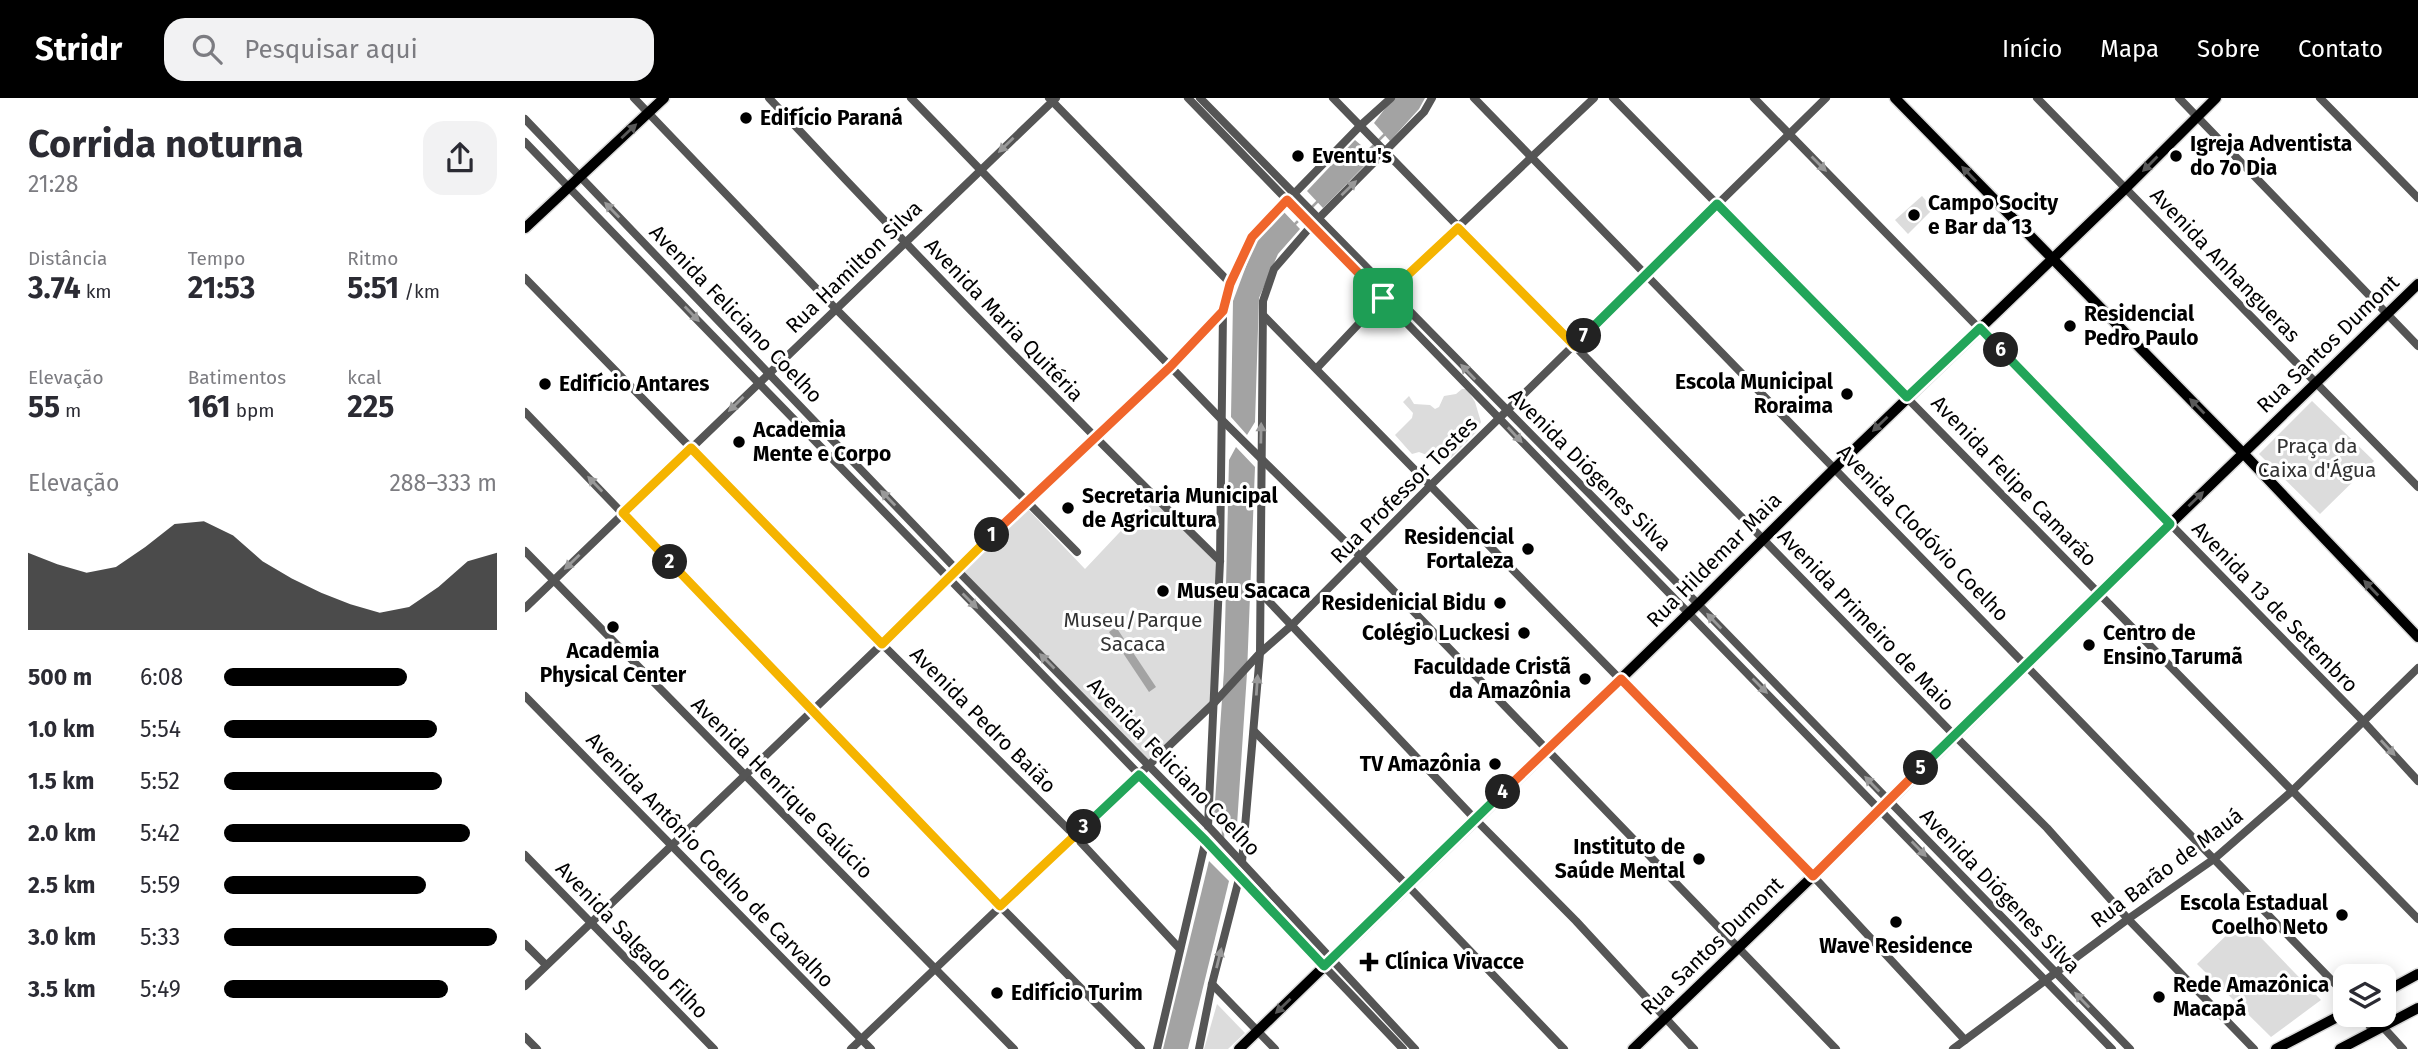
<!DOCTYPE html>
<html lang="pt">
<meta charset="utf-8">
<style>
:root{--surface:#fff;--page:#f2f2f3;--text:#2b2b33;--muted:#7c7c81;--accent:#000}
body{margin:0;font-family:"Fira Sans",sans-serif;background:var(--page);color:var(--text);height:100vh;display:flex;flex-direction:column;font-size:26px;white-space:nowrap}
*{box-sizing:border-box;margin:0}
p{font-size:23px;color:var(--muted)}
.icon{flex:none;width:38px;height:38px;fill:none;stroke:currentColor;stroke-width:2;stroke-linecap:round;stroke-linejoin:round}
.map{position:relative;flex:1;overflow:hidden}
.drawer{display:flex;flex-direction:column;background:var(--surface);width:525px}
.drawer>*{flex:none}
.fabs{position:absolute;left:1808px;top:866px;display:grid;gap:14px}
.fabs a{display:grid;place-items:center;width:63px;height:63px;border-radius:14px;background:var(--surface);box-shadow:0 4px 18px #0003;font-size:35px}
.pin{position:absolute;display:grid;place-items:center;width:60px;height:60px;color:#fff;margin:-30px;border-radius:14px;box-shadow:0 4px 10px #0006}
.km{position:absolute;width:35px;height:35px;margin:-18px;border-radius:50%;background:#222;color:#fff;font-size:19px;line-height:35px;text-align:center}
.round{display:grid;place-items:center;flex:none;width:74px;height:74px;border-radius:21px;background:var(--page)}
.summary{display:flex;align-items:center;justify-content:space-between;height:119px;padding:0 28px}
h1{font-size:38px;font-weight:700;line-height:52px}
.metrics{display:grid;grid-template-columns:repeat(3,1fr);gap:10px;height:119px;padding:7px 28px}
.metrics div{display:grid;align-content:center}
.metrics b{font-size:30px;font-weight:700}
.metrics small{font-size:19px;font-weight:400}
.metrics p{font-size:19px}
.chart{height:196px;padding:14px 28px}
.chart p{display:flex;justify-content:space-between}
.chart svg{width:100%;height:126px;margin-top:7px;fill:var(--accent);opacity:.7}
ul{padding:0 28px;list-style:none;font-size:23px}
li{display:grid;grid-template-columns:112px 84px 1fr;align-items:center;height:52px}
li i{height:18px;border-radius:9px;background:var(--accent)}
header{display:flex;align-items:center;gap:42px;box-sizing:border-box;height:98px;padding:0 35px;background:var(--accent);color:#fff}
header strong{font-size:33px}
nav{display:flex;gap:38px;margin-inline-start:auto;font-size:24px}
.search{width:490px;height:63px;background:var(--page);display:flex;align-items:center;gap:18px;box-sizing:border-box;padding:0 24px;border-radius:21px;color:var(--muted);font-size:26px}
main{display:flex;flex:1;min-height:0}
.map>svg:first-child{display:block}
.green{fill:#dcdcdc}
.water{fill:#a3a3a3}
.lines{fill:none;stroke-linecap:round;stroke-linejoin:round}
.stream{stroke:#a3a3a3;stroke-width:2.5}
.major-casing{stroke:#dbdbdb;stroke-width:13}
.minor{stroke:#555;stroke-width:8}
.major{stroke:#000;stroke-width:10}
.oneway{fill:#595959}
.oneway2{fill:#999}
.split-1-casing{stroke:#fff;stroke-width:14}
.split-2-casing{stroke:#fff;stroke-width:14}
.split-3-casing{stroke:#fff;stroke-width:14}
.split-4-casing{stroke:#fff;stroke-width:14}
.split-5-casing{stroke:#fff;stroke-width:14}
.split-6-casing{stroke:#fff;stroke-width:14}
.split-7-casing{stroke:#fff;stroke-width:14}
.split-8-casing{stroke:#fff;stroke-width:14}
.split-1{stroke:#f0652b;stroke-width:9}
.split-2{stroke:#f5b400;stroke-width:9}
.split-3{stroke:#f5b400;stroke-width:9}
.split-4{stroke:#22a559;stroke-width:9}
.split-5{stroke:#f0652b;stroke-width:9}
.split-6{stroke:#22a559;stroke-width:9}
.split-7{stroke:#22a559;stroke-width:9}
.split-8{stroke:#f5b400;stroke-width:9}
.poi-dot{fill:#000;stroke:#fff;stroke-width:2.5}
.labels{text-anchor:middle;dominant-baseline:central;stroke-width:6;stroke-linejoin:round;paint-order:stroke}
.poi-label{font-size:21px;font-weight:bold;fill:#000;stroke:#fff;text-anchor:start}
.street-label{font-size:21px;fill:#000;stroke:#fff}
.park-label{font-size:21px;fill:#333;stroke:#fff}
</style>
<header>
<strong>Stridr</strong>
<div class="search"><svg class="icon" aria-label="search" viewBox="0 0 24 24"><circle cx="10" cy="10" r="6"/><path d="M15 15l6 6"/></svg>Pesquisar aqui</div>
<nav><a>Início</a><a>Mapa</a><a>Sobre</a><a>Contato</a></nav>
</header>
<main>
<section class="drawer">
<div class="summary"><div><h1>Corrida noturna</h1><p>21:28</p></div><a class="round"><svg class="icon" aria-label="share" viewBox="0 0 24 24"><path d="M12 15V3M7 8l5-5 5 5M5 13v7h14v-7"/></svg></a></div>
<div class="metrics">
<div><p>Distância</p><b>3.74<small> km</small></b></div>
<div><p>Tempo</p><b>21:53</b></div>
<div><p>Ritmo</p><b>5:51<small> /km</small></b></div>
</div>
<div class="metrics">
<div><p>Elevação</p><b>55<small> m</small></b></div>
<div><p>Batimentos</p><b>161<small> bpm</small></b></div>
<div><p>kcal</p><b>225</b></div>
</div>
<div class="chart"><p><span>Elevação</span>288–333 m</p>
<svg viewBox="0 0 160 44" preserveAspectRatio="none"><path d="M0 44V17L10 21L20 24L30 22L40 15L50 7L60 6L70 11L80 20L90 26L100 31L110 35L120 38L130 36L140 29L150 20L160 17V44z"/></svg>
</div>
<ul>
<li><b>500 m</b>6:08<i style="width:67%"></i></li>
<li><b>1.0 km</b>5:54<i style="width:78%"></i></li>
<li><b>1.5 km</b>5:52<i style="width:80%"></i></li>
<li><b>2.0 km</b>5:42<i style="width:90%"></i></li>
<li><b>2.5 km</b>5:59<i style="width:74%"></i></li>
<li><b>3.0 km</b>5:33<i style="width:100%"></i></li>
<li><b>3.5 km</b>5:49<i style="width:82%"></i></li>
</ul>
</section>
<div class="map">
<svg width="1893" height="951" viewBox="0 0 1893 951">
<rect width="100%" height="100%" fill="#fff"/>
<g class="green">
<path d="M1397 98 1408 111 1383 136 1370 122Z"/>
<path d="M937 291H942L950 304 956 324 951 334 926 360 911 356 907 359 894 354 887 356 870 337 887 320 888 315 878 304 884 298 889 306 905 307 910 311 914 309 919 298 931 296Z"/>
<path d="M1787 303 1849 363 1795 416 1734 356Z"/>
<path d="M626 401 693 465 685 605 624 666 435 473 500 408 560 471Z"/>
<path d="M1718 821 1796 902 1746 939 1672 866Z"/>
<path d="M692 906 720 935 703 951H679Z"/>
</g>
<g class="water">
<path d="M868 0H900L894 11 865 43 849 25Z"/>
<path d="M830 42 849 58 798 110 782 93Z"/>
<path d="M757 112 775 131 753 156 734 200 730 324 722 337 706 319 708 203 729 147Z"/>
<path d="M711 349 730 369 722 575 711 742 689 719 699 572 704 362Z"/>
<path d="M591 529 631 589 624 594 584 534Z"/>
<path d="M684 763 704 783 663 951H638Z"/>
</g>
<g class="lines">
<g class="stream">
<path d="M841 55 861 35"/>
<path d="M769 127 794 102"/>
<path d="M698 740V726"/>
</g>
<g class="major-casing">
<g id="major">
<path d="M1370 0 1718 355 1893 539"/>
<path d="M0 130 139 0"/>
<path d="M1858 895 1893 876"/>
<path d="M714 951 1173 506 1310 370 1600 91 1691 0"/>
<path d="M1108 951 1288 778 1574 495 1893 186"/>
<path d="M1751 951 1820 915"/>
<path d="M1815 951 1893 910"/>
</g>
</g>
<g class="minor">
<path d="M109 0 311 211 552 454"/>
<path d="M244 0C391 158 541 312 695 463"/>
<path d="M386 0 697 322 836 459 1311 951"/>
<path d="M524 0 705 185"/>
<path d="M663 0 1587 951"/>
<path d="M675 0 1173 506 1605 951"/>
<path d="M808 0 1429 637 1522 730 1603 821 1729 951"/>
<path d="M949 0 1820 896"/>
<path d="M1088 0 1893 821"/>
<path d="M1229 0 1838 623 1893 683"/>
<path d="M1512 0 1893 389"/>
<path d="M1654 0 1893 248"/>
<path d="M1795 0 1893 100"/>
<path d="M0 21 432 472 683 728 890 951"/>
<path d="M0 44C292 347 588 646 878 951"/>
<path d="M0 180 357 546 550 738 655 851"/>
<path d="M739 218 1288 778 1440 942"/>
<path d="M792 270 858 200 1069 0"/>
<path d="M0 314 475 808 616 951"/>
<path d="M0 453 489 951"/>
<path d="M735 494 950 721 1051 823 1169 951"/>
<path d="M0 510 531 0"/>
<path d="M0 598 346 951"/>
<path d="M729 633 882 787 1039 951"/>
<path d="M683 728 695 463 698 213 705 185 727 139 836 27 866 0"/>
<path d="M0 757 189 951"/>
<path d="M717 764 735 555 738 203 749 171 787 127 899 14 907 0"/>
<path d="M0 846 21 867"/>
<path d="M687 886 750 951"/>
<path d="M0 888 357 546 500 403 645 269 698 213"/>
<path d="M1838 917 1847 932"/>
<path d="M1857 928 1878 951"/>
<path d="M0 939 12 951"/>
<path d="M326 951 689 605 735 555 767 527 906 387 1301 0"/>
<path d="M632 951 681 741"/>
<path d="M674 951 687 886 715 777"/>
<path d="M1428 951 1603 821 1689 761 1766 694 1893 570"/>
</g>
<use href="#major" class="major"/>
</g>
<defs><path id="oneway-solid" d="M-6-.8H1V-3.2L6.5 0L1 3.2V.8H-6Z" transform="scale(1.75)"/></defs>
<g class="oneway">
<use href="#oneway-solid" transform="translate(104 33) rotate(-43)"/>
<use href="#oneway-solid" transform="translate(1625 66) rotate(135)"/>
<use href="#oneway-solid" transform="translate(1444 76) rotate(-134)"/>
<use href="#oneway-solid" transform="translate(1672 308) rotate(-135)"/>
<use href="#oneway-solid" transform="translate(1355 326) rotate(136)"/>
<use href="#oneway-solid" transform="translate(1671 401) rotate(-44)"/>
<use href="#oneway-solid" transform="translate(1846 490) rotate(-134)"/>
<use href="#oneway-solid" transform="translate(758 908) rotate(136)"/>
</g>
<g class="oneway2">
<use href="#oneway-solid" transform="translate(481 47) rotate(136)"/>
<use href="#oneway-solid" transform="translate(1294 66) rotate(45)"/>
<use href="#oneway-solid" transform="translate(824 90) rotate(-44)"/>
<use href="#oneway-solid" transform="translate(87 112) rotate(-134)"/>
<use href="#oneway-solid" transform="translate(167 216) rotate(46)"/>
<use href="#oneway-solid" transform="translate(943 274) rotate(-134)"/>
<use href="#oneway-solid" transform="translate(211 306) rotate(136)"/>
<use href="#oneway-solid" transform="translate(736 335) rotate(-89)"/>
<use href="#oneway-solid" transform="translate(990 337) rotate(47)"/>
<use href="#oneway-solid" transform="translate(70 386) rotate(-134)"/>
<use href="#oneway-solid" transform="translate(363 400) rotate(-134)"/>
<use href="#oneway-solid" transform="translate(47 464) rotate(136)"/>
<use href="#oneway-solid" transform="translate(445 503) rotate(45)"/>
<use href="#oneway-solid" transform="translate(1189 523) rotate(-134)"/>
<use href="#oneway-solid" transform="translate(522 563) rotate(-135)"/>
<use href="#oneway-solid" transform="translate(732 587) rotate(-86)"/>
<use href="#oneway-solid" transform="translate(1235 588) rotate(45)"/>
<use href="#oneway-solid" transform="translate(1863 650) rotate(47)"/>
<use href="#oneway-solid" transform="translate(1347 686) rotate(-134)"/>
<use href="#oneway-solid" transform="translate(1394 751) rotate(46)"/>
<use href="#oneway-solid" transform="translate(694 860) rotate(-76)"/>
<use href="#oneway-solid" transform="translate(1557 902) rotate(-134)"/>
</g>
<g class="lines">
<g class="split-1-casing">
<path id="split-1" d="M467 437 645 269 698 213 705 186 727 139 762 102 858 200"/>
</g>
<g class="split-2-casing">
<path id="split-2" d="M145 464 98 415 166 350 357 546 467 437"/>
</g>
<g class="split-3-casing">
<path id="split-3" d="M145 464 475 808 559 729"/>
</g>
<g class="split-4-casing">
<path id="split-4" d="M559 729 614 677 681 743 799 868 978 694"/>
</g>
<g class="split-5-casing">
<path id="split-5" d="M978 694 1096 581 1288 778 1396 670"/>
</g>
<g class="split-6-casing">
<path id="split-6" d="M1396 670 1645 426 1476 252"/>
</g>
<g class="split-7-casing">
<path id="split-7" d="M1059 238 1192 106 1382 299 1455 230 1476 252"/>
</g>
<g class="split-8-casing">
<path id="split-8" d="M858 200 933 130 1050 248 1059 238"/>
</g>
<use href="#split-1" class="split-1"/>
<use href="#split-2" class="split-2"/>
<use href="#split-3" class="split-3"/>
<use href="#split-4" class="split-4"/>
<use href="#split-5" class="split-5"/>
<use href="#split-6" class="split-6"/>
<use href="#split-7" class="split-7"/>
<use href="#split-8" class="split-8"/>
</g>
<g class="poi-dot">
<circle cx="221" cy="20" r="7"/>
<circle cx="773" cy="58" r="7"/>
<circle cx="1651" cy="58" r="7"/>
<circle cx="1389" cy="117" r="7"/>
<circle cx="1545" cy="228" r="7"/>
<circle cx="20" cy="286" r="7"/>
<circle cx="1322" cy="296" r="7"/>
<circle cx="214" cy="344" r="7"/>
<circle cx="543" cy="410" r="7"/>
<circle cx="1003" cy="451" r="7"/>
<circle cx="638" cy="493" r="7"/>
<circle cx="975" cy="505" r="7"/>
<circle cx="88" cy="529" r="7"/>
<circle cx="999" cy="535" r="7"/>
<circle cx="1564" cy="547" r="7"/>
<circle cx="1060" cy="581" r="7"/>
<circle cx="970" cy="666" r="7"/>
<circle cx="1174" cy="761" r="7"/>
<circle cx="1817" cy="817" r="7"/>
<circle cx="1371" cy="824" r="7"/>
<path d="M840.5 853.5h7v7h7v7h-7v7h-7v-7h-7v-7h7z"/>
<circle cx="472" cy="895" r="7"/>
<circle cx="1634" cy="899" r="7"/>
</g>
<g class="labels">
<g class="poi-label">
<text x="235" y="20">Edifício Paraná</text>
<text x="1665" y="46">Igreja Adventista<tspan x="1665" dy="24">do 7o Dia</tspan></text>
<text x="787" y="58">Eventu's</text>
<text x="1403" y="105">Campo Socity<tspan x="1403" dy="24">e Bar da 13</tspan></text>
<text x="1559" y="216">Residencial<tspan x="1559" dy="24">Pedro Paulo</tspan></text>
<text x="1308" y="284" text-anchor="end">Escola Municipal<tspan x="1308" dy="24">Roraima</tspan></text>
<text x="34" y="286">Edifício Antares</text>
<text x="228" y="332">Academia<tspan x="228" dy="24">Mente e Corpo</tspan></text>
<text x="557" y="398">Secretaria Municipal<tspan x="557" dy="24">de Agricultura</tspan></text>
<text x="989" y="439" text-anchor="end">Residencial<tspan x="989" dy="24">Fortaleza</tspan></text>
<text x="652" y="493">Museu Sacaca</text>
<text x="961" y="505" text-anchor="end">Residenicial Bidu</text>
<text x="985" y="535" text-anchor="end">Colégio Luckesi</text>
<text x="1578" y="535">Centro de<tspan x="1578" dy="24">Ensino Tarumã</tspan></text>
<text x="88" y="553" text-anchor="middle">Academia<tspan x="88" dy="24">Physical Center</tspan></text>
<text x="1046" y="569" text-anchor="end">Faculdade Cristã<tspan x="1046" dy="24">da Amazônia</tspan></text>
<text x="956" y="666" text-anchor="end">TV Amazônia</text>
<text x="1160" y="749" text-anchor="end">Instituto de<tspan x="1160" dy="24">Saúde Mental</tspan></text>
<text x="1803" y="805" text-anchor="end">Escola Estadual<tspan x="1803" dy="24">Coelho Neto</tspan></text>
<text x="1371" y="848" text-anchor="middle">Wave Residence</text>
<text x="860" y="864">Clínica Vivacce</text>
<text x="1648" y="887">Rede Amazônica<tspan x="1648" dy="24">Macapá</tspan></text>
<text x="486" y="895">Edifício Turim</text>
</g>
<g class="street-label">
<text transform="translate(1700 167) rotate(46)">Avenida Anhangueras</text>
<text transform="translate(329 169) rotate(-44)">Rua Hamilton Silva</text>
<text transform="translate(211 216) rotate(46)">Avenida Feliciano Coelho</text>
<text transform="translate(479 222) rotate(46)">Avenida Maria Quitéria</text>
<text transform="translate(1803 246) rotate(-44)">Rua Santos Dumont</text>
<text transform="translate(1065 372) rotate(45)">Avenida Diógenes Silva</text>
<text transform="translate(1489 383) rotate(46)">Avenida Felipe Camarão</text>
<text transform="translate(879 392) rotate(-45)">Rua Professor Tostes</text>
<text transform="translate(1398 435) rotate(46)">Avenida Clodóvio Coelho</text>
<text transform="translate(1189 462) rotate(-45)">Rua Hildemar Maia</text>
<text transform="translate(1750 509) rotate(46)">Avenida 13 de Setembro</text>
<text transform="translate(1341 522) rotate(46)">Avenida Primeiro de Maio</text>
<text transform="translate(458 622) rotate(45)">Avenida Pedro Baião</text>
<text transform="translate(649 669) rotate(46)">Avenida Feliciano Coelho</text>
<text transform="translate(257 690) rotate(45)">Avenida Henrique Galúcio</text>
<text transform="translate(185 762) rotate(46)">Avenida Antônio Coelho de Carvalho</text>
<text transform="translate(1642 770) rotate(-37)">Rua Barão de Mauá</text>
<text transform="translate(1475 793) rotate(46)">Avenida Diógenes Silva</text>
<text transform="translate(107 842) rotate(46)">Avenida Salgado Filho</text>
<text transform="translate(1187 848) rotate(-44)">Rua Santos Dumont</text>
</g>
<g class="park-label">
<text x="1792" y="348">Praça da<tspan x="1792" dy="24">Caixa d'Água</tspan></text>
<text x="608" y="522">Museu/Parque<tspan x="608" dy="24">Sacaca</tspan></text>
</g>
</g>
</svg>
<div class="fabs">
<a><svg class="icon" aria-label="layers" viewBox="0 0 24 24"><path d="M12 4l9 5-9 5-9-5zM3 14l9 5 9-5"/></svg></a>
</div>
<div class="pin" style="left:858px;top:200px;background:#1e9e55"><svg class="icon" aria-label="arrive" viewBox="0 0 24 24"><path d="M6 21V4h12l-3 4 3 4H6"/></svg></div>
<b class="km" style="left:467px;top:437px">1</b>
<b class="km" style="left:145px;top:464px">2</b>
<b class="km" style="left:559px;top:729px">3</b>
<b class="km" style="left:978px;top:694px">4</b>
<b class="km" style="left:1396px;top:670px">5</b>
<b class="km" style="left:1476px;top:252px">6</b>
<b class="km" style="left:1059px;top:238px">7</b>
</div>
</main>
